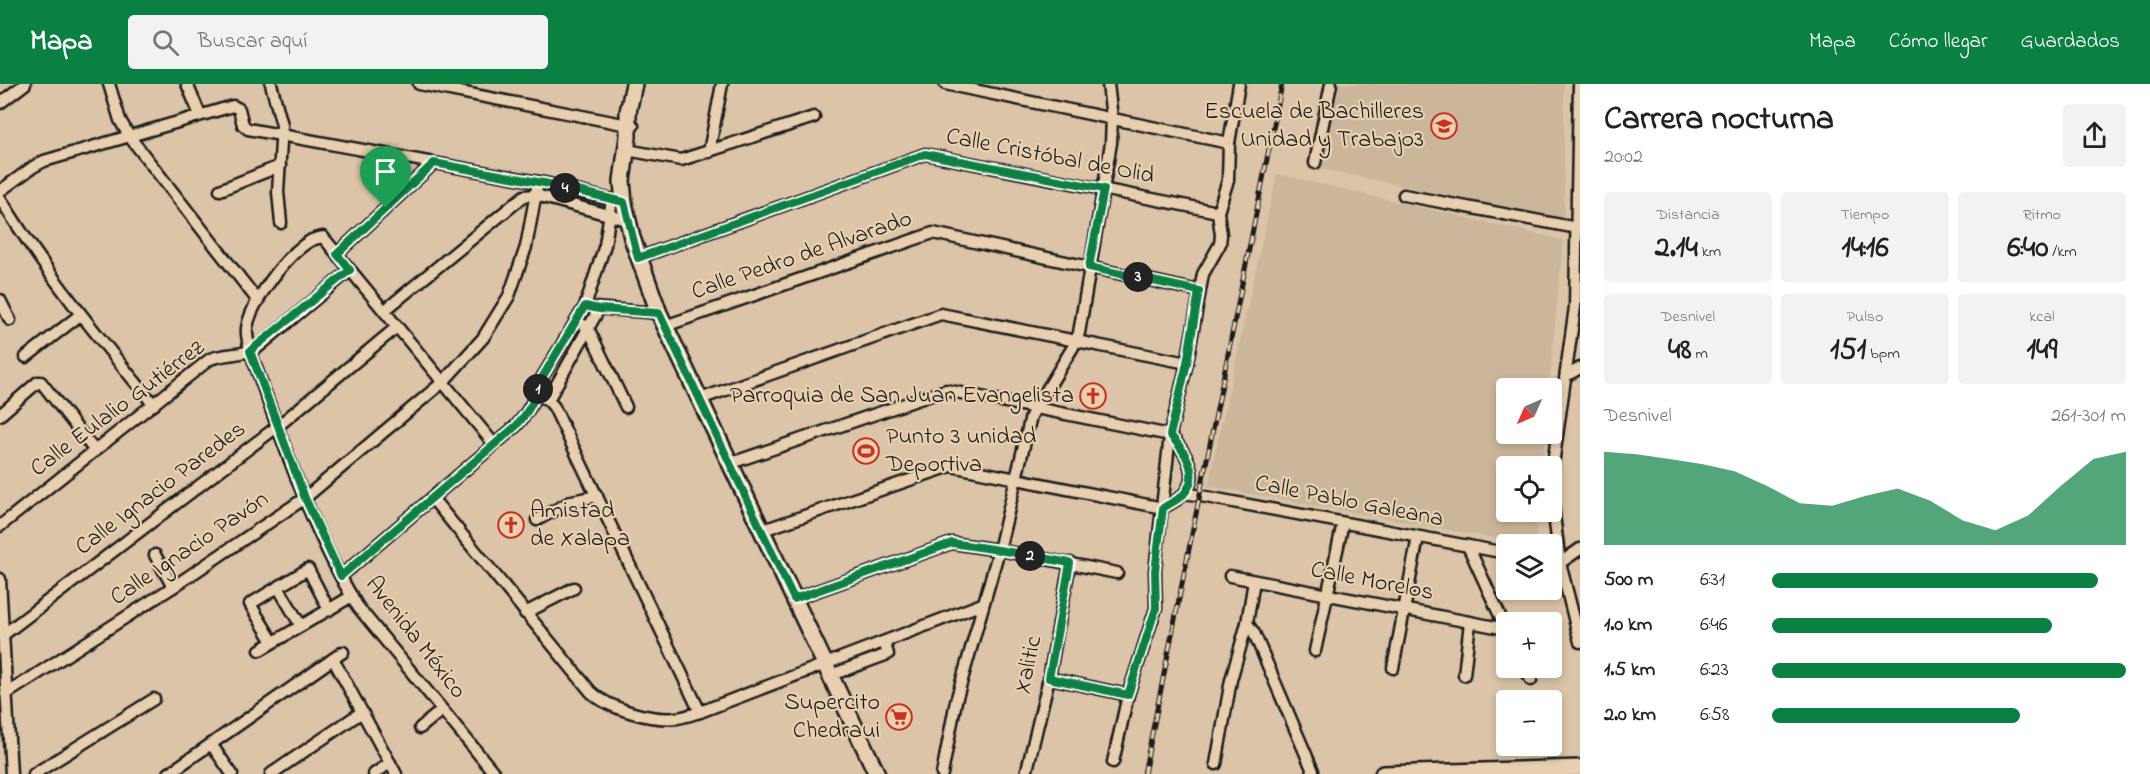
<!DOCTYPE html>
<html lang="es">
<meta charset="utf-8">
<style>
:root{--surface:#fff;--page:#f2f2f2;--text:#222;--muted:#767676;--accent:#0b8043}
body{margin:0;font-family:"Indie Flower",sans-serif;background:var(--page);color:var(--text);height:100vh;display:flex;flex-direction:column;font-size:22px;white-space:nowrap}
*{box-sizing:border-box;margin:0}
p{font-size:20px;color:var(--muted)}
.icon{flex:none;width:33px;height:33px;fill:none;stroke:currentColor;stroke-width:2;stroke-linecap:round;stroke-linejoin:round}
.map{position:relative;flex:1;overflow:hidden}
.drawer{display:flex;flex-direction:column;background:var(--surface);width:570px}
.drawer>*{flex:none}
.needle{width:39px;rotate:225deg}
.fabs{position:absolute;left:1496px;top:294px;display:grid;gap:12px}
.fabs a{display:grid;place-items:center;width:66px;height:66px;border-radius:6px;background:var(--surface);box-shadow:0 3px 9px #0003;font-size:30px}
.pin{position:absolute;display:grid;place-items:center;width:51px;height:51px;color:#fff;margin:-62px -26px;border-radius:50% 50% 50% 0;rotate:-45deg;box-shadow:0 0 6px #0007}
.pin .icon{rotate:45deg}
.km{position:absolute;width:30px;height:30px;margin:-15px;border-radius:50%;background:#222;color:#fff;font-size:16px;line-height:30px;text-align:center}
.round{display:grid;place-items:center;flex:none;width:63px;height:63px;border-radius:6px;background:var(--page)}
.headline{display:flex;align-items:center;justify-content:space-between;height:102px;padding:0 24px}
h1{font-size:33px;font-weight:700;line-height:45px}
.figures{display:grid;grid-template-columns:repeat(3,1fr);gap:9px;height:102px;padding:6px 24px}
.figures div{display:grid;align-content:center;border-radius:6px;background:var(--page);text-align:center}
.figures b{font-size:30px;font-weight:700}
.figures small{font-size:16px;font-weight:400}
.figures p{font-size:16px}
.chart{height:168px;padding:12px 24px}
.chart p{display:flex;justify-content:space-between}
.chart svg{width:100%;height:108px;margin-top:6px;fill:var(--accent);opacity:.7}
ul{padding:0 24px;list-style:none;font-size:20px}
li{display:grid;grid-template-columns:96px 72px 1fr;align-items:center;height:45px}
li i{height:15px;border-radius:8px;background:var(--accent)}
header{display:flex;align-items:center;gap:36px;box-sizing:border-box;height:84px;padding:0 30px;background:var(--accent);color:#fff}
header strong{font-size:28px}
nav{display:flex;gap:33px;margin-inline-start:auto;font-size:21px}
.search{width:420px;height:54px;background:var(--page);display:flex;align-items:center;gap:15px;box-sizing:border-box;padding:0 21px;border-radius:6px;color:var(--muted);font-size:22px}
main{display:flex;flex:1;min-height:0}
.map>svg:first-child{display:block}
.built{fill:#cbb69b}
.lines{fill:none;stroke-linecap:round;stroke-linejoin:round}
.street-casing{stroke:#1c1c1c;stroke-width:15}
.secondary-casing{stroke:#1c1c1c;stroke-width:20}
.street{stroke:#e7cfb0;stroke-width:10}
.secondary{stroke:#e7cfb0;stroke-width:15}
.rail-casing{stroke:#1c1c1c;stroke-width:5}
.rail{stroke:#e7cfb0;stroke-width:3;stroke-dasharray:9;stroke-linecap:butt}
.route-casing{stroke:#fff;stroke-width:12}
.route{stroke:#0b8043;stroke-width:8}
.labels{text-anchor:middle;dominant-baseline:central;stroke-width:4.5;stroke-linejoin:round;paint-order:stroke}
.poi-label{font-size:24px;fill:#1c1c1c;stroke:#e7cfb0;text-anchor:end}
.street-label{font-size:24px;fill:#1c1c1c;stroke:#e7cfb0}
</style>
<header>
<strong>Mapa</strong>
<div class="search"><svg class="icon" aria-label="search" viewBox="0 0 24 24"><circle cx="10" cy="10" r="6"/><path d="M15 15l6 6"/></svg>Buscar aquí</div>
<nav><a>Mapa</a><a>Cómo llegar</a><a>Guardados</a></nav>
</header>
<main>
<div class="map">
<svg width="1580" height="690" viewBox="0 0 1580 690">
<rect width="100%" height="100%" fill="#dbc4a7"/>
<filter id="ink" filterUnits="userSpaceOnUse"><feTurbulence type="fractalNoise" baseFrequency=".0167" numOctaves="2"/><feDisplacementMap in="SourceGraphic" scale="12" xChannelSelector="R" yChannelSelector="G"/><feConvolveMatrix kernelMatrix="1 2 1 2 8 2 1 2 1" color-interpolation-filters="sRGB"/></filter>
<g filter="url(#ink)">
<g class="built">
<path d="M1333 0H1564V135L1316 84Z"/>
<path d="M1277 90 1563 156 1549 304H1506V350H1545L1542 382H1506V428H1538L1535 460H1526L1208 402Z"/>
</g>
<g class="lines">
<g class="street-casing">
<g id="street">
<path d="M109 0 120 36 129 52 258 217"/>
<path d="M187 0 200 31"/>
<path d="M271 0 282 41 278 108 281 139"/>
<path d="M419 0 633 42"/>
<path d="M945 0 1229 59"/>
<path d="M0 19 25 0"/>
<path d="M627 66 681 76 814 33"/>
<path d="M709 68 722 0"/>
<path d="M1315 79 1331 0"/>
<path d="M220 106 280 82"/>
<path d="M0 107 33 83 44 77 233 22 239 25 243 41 248 45 549 100 624 119"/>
<path d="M1404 111 1577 144"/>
<path d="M0 114C45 188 99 254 154 321"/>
<path d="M337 170 434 79"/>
<path d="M638 174 925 70 1218 128"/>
<path d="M0 216 10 236"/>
<path d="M594 224 659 229"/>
<path d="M384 227 524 112 536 111 627 136"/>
<path d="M584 241 588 244 626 323"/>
<path d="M665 242 933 149 1199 207"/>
<path d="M26 273 80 231"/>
<path d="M1566 292 1580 284"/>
<path d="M537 311 548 316 554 323 700 628"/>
<path d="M700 315 941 230 1187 279"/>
<path d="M548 316 599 225"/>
<path d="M0 331 38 298H41L95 367"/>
<path d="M494 360 323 153C319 154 313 155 310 157 287 170 251 218 247 244 246 252 249 260 250 267 282 353 310 445 358 523L495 690"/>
<path d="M731 379 946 306 1170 351C1184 366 1202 391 1183 411 1178 416 1169 420 1163 424L951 382 763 446"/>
<path d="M1551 395 1575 223 1579 0"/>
<path d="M1551 406 1560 479 1580 558"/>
<path d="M1185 409 1506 469"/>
<path d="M432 414 591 608C609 625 652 637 677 634 685 633 693 630 700 628L982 520"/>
<path d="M537 436 572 417 597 412"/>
<path d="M0 442 210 275C226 269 242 272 257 264L350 186"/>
<path d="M1468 462 1506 545"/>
<path d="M155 471 173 503"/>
<path d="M1551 477 1560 479 1580 465"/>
<path d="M341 492 516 342C528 329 536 315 540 297L585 222 605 161 612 115"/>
<path d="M1230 492 1506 545"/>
<path d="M0 495 11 690"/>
<path d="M278 503 301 542"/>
<path d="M794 515 952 459 999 466 1117 489"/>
<path d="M525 529 574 504"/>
<path d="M1247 539 1254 549 1313 687"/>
<path d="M3 551 278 342 397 243"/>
<path d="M273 558 250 520 308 485 329 526"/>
<path d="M260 566 352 512"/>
<path d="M1315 567 1343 439"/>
<path d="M333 575 396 690"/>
<path d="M1393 584 1418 453"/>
<path d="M1525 584 1531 596"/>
<path d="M831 591 888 570 884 558"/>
<path d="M1464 591 1470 538"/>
<path d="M1049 594 1128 611"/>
<path d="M6 610 173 503 305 414 443 298 483 254 509 212 526 163 538 98"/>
<path d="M420 644 442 626"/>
<path d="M211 660 232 690"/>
<path d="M1113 678 1128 611 1156 524 1155 487 1170 351 1187 279 1203 190 1220 160 1221 151 1218 128 1228 96 1229 59 1239 0"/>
<path d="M1216 680 1231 596 1247 539 1254 497"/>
<path d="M34 690 154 615"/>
<path d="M168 690 343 568"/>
<path d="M271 690 362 628"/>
<path d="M374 690 390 679"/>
<path d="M942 690 956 617 999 466 1031 332 1073 263 1079 249 1111 59 1112 34 1108 0"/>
<path d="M1026 690 1049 594 1070 479"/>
</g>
</g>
<g class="secondary-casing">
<g id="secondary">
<path d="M634 0 628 28V53L622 97 624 119 632 154 659 229 877 690"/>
<path d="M1383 690 1580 684"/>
</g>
</g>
<use href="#street" class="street"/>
<use href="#secondary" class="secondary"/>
<g class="rail-casing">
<path id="rail" d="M1144 690 1282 0"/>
</g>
<use href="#rail" class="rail"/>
</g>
</g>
<g class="lines" filter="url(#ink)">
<g class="route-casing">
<path id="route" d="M925 70 1104 105 1089 183 1199 207 1187 279 1170 351C1184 366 1202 391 1183 411 1178 416 1169 420 1163 424L1155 487 1156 524 1128 611 1049 594 1070 479 999 466 952 459 794 515 659 229 599 225 585 222 540 297C536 315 528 329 516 342L341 492 305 414 250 267 350 186 337 170 434 79 549 100 624 118 638 174Z"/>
</g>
<use href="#route" class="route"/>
</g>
<defs>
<g id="school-ring" transform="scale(1.35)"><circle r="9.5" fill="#e7cfb0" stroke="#c8321e" stroke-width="1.5"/><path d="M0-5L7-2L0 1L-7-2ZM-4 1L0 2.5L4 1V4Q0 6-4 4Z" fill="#c8321e"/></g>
<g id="church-ring" transform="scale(1.35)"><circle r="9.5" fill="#e7cfb0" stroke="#c8321e" stroke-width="1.5"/><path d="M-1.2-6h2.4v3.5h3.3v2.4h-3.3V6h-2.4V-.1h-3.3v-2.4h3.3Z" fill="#c8321e"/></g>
<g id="stadium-ring" transform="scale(1.35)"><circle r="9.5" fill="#e7cfb0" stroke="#c8321e" stroke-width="1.5"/><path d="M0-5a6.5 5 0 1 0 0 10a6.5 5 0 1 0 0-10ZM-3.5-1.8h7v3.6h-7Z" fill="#c8321e"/></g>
<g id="supermarket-ring" transform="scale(1.35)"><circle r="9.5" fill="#e7cfb0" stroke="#c8321e" stroke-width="1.5"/><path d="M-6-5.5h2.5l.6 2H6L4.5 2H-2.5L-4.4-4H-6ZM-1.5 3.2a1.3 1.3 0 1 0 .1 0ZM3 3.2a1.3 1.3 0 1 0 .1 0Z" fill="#c8321e"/></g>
</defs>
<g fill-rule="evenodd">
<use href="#school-ring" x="1444" y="42"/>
<use href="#church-ring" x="1093" y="312"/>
<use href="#stadium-ring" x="866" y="367"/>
<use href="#church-ring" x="511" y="441"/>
<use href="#supermarket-ring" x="899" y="633"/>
</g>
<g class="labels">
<g class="poi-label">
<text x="1424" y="28">Escuela de Bachilleres<tspan x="1424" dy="28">Unidad y Trabajo3</tspan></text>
<text x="1074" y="312">Parroquia de San Juan Evangelista</text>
<text x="886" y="353" text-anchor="start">Punto 3 unidad<tspan x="886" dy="28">Deportiva</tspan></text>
<text x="530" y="427" text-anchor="start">Amistad<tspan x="530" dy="28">de Xalapa</tspan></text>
<text x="880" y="619">Supercito<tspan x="880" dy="28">Chedraui</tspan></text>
</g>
<g class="street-label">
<text transform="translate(1050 73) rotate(11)">Calle Cristóbal de Olid</text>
<text transform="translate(802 172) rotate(-19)">Calle Pedro de Alvarado</text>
<text transform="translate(118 325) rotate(-37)">Calle Eulalio Gutiérrez</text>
<text transform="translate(161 405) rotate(-37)">Calle Ignacio Paredes</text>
<text transform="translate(1349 418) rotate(11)">Calle Pablo Galeana</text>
<text transform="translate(190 465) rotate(-34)">Calle Ignacio Pavón</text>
<text transform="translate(1372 498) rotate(11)">Calle Morelos</text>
<text transform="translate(415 554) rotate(52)">Avenida México</text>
<text transform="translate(1029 581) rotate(-78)">Xalitic</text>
</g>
</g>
</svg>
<div class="fabs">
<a><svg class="needle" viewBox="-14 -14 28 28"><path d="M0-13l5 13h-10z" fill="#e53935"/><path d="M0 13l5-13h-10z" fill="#767676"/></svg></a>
<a><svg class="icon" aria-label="locate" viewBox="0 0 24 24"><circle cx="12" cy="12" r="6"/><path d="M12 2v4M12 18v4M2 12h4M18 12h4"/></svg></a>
<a><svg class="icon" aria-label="layers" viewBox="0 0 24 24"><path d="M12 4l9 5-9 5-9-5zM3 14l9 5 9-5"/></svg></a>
<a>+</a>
<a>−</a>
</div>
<div class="pin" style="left:386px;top:124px;background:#1e9e55"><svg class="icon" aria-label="arrive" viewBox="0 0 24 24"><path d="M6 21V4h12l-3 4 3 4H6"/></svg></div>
<b class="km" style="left:538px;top:305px">1</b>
<b class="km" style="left:1030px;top:472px">2</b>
<b class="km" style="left:1138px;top:193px">3</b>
<b class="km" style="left:565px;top:104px">4</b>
</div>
<section class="drawer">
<div class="headline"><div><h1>Carrera nocturna</h1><p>20:02</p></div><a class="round"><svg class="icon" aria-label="share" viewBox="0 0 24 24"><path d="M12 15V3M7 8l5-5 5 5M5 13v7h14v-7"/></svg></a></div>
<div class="figures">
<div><p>Distancia</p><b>2.14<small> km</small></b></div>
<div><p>Tiempo</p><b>14:16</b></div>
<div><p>Ritmo</p><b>6:40<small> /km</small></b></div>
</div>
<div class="figures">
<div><p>Desnivel</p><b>48<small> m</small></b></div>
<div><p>Pulso</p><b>151<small> bpm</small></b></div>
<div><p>kcal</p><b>149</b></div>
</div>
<div class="chart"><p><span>Desnivel</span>261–301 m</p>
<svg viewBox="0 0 160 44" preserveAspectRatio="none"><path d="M0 44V6L10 7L20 9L30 11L40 14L50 20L60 27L70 28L80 24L90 21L100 26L110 34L120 38L130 32L140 20L150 9L160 6V44z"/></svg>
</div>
<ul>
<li><b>500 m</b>6:31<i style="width:92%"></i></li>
<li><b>1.0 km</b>6:46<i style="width:79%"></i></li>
<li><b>1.5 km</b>6:23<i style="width:100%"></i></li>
<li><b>2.0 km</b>6:58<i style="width:70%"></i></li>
</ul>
</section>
</main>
